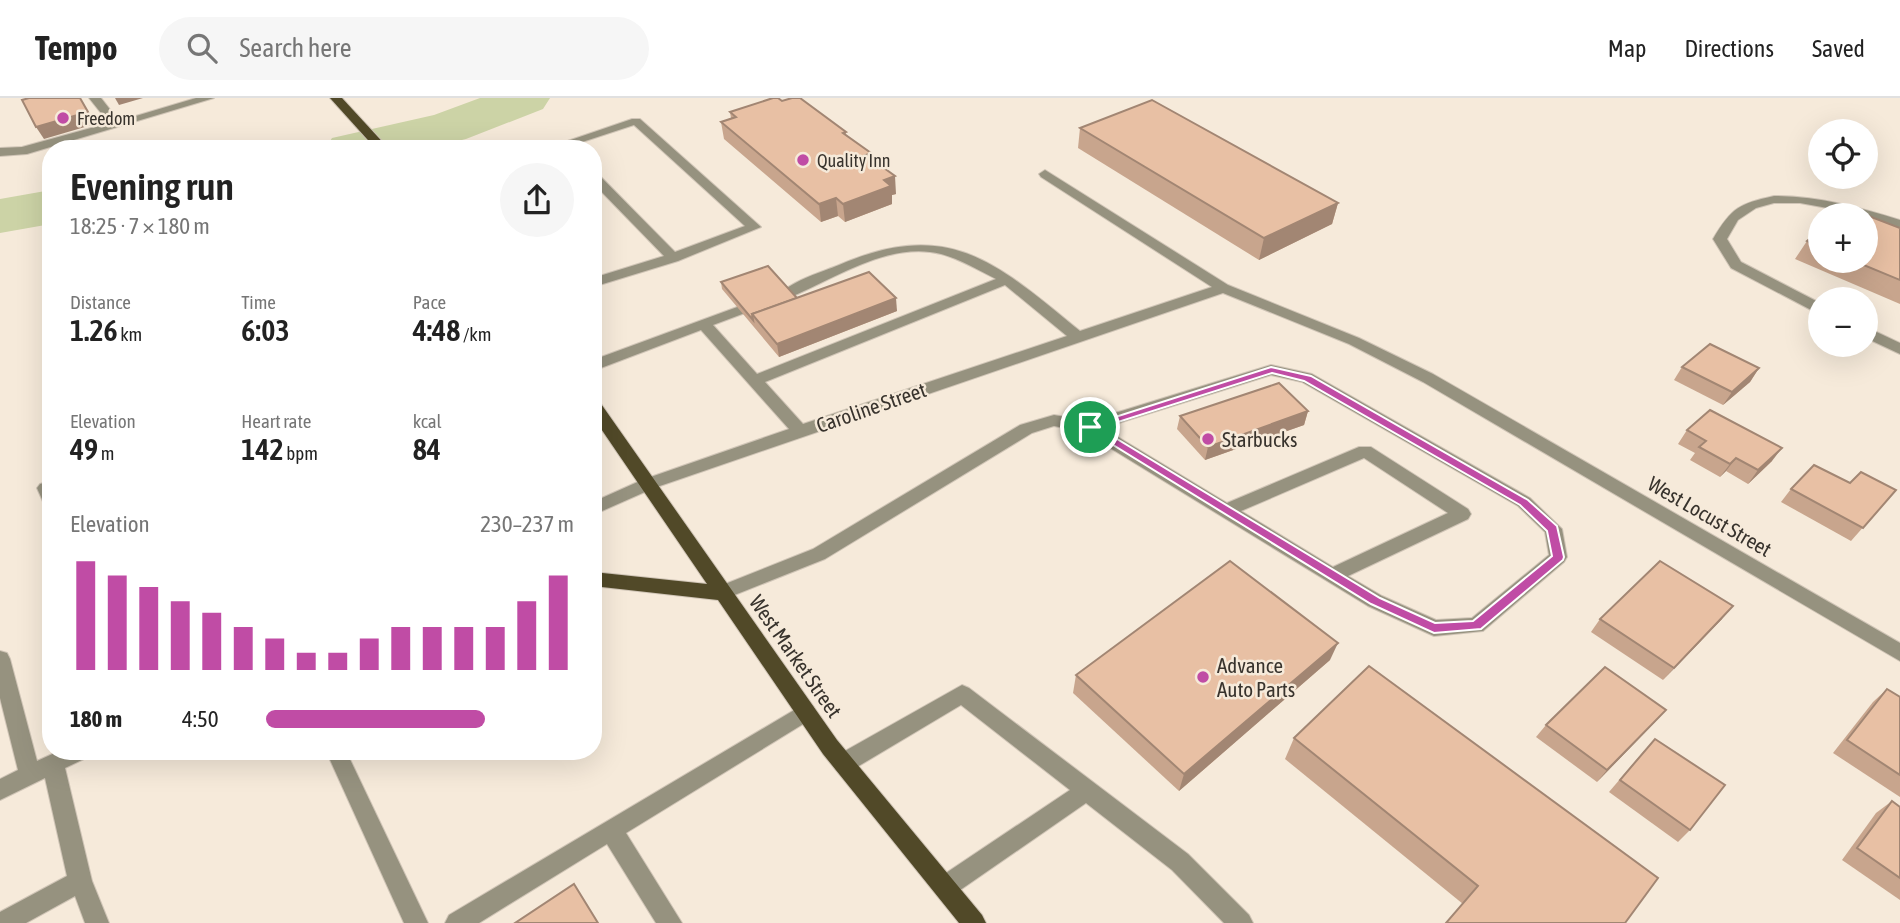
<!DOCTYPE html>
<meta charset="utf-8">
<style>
:root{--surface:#fff;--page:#f6f6f6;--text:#222;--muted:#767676;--line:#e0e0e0;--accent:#c04ca5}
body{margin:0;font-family:"Asap Condensed",sans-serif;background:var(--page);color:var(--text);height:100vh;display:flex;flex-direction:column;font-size:26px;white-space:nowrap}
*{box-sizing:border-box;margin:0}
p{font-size:23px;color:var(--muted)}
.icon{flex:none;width:38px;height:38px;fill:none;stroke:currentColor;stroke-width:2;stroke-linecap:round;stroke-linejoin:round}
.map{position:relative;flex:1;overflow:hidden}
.drawer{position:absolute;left:42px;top:42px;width:560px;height:620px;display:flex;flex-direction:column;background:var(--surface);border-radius:28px;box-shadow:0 7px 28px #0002}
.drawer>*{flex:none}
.buttons{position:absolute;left:1808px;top:21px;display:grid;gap:14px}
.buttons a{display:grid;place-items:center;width:70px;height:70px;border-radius:50%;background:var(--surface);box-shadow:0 7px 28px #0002;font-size:35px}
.pin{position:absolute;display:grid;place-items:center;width:60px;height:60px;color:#fff;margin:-30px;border:4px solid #fff;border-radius:50%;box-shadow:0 2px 7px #0007}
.round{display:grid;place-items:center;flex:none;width:74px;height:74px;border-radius:37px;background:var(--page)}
.headline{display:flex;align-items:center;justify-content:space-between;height:119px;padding:0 28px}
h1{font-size:38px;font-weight:600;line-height:52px}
.stats{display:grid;grid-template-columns:repeat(3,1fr);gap:10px;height:119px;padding:7px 28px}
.stats div{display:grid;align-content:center}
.stats b{font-size:30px;font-weight:600}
.stats small{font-size:19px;font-weight:400}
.stats p{font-size:19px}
.chart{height:196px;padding:14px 28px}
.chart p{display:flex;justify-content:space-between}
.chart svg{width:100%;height:126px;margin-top:7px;stroke:var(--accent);stroke-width:6}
ul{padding:0 28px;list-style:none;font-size:23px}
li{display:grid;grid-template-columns:112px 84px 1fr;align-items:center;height:52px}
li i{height:18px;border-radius:9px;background:var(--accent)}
header{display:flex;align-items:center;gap:42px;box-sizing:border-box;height:98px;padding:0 35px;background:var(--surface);border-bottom:2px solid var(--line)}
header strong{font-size:33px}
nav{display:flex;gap:38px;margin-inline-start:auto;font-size:24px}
.search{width:490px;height:63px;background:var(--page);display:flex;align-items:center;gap:18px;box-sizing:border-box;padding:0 24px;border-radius:38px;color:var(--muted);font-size:26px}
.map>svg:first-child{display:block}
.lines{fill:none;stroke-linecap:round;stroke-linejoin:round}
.river{fill:#ccd3a6;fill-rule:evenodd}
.minor-casing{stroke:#d0c5b7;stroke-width:2}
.major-casing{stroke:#d0c5b7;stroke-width:2}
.minor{fill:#96927f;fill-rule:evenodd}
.major{fill:#514928;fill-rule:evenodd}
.wall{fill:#c8a58d}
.shaded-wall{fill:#a28673}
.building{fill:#e8c0a4;stroke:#a28673;stroke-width:2}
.route{fill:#c04ca5;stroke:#fff;stroke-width:2;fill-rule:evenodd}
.poi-dot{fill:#c04ca5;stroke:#f6eada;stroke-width:2.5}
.labels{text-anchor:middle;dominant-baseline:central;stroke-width:5;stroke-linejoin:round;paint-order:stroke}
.far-poi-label{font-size:18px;fill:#38332d;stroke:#f6eada;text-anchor:start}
.street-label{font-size:21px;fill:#38332d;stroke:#f6eada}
.poi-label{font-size:21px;fill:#38332d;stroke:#f6eada;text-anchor:start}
</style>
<header>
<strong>Tempo</strong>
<div class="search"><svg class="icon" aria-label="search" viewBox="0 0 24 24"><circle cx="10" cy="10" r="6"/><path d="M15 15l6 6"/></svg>Search here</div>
<nav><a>Map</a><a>Directions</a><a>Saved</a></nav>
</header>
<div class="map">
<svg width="1900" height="825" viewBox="0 0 1900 825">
<rect width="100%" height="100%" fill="#f6eada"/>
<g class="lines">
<g class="river">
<path d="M480 0H550L543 11 466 41 425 51H325L332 40 434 17Z"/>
<path d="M51 92V126L0 135V101Z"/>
</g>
<g class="minor-casing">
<g id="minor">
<path d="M89 0H101L119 23 196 0H214L27 56 0 58V50L22 49 109 25Z"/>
<path d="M632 21H640L761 129 678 163 593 189V180L664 158 593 85V74L597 75 675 154 745 128 634 27 570 48 572 51H559L556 47Z"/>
<path d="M1045 72 1228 187 1359 240 1433 276 1900 545V563L1423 284 1349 246 1223 195 654 390 593 417V404L642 382 789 331 701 232 593 273V262L740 208 747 212 745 215 713 227 757 276 996 181C978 172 960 161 941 156 891 143 837 179 793 198H783L781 195C794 182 822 174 839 167 950 119 996 165 1080 233L1212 189 1041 79 1039 76ZM1005 187 1067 238 803 326 765 284Z"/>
<path d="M1774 98C1818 98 1858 109 1900 122V130L1866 120V117L1800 105H1774L1756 110 1738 122 1727 141 1741 164 1820 205V215L1815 214 1731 170 1713 141C1732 109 1739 106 1774 98Z"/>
<path d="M1866 229 1900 245V256L1866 240Z"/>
<path d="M1271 267 1312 276 1530 400 1562 431 1567 459 1564 464 1483 533 1434 538 1368 508 1084 334 1054 328 1032 335 825 461 722 502 715 500 713 495 715 490 813 451 1020 327 1054 317 1089 323ZM1271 277 1302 284 1518 408 1545 434 1549 457 1472 520 1436 522 1382 498 1348 478 1468 421 1471 416 1468 411 1371 349H1359L1227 405 1103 330ZM1364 360 1448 415 1333 469 1241 413Z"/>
<path d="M51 383V410L45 408 37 390 40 386Z"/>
<path d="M0 553 7 555 10 561 37 663 59 653H90L86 660 65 670 92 783 109 825H85L75 798 26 825H0V814L67 778 45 680 0 702V681L18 672 0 600Z"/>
<path d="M962 587 969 590 1188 756 1249 817 1253 825H1224L1172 772 1086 705 953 797 945 800 937 797 933 789 937 781 1070 692 961 607 852 672 844 674 836 672 833 665 836 658Z"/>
<path d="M806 605 813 608 816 614 813 620 626 735 682 825H656L607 746 479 825H445L449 817Z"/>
<path d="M326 653H346L428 825H404Z"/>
</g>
</g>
<g class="major-casing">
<g id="major">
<path d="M330 0H342L389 51H376Z"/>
<path d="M593 302 599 303 837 642 982 817 986 825H959L823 656 718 502 593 488V474L707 486 593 319Z"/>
</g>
</g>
<use href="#minor" class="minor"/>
<use href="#major" class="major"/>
</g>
<g class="wall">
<path d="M782 3 846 34V37L871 55V60L896 96 892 97V106L845 124 838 118 821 124 724 41 721 24 731 20 730 14Z"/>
<path d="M1080 30 1338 105 1332 126 1259 162 1078 50Z"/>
<path d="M1900 130V206L1795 161 1807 143 1820 132V163H1866Z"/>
<path d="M721 184 797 200 897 213 779 259 722 191Z"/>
<path d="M1682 269 1759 270 1750 284 1723 307 1674 282Z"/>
<path d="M1308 313 1304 327 1205 362 1177 331 1180 318Z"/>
<path d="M1687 332 1772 363 1748 386 1726 373 1720 379 1690 362 1695 355 1678 346Z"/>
<path d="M1850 385 1896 392 1851 443 1781 404 1791 391Z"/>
<path d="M1600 521H1722L1663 582 1591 534Z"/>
<path d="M1330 562 1179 693 1073 595 1076 577Z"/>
<path d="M1887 591 1900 599V699L1833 655 1873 604Z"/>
<path d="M1655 624 1597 684 1536 639 1546 627Z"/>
<path d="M1294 640 1658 780 1463 806 1285 661Z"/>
<path d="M1644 653 1690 732 1678 744 1609 694Z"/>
<path d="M1892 703 1900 709V802L1842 762 1876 715Z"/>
</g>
<g class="shaded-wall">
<path d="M80 0 95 26 44 41 36 29Z"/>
<path d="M115 0H143L119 7Z"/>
<path d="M895 78 896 96 892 97V106L845 124 843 106 884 82Z"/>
<path d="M836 100 838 118 821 124 819 106Z"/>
<path d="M1338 105 1332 126 1259 162 1264 140Z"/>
<path d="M896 200 897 213 779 259 777 246Z"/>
<path d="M1759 270 1750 284 1723 307 1732 294Z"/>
<path d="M1308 313 1304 327 1205 362 1208 349Z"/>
<path d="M1782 350 1772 363 1748 386 1758 372Z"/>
<path d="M1736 360 1726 373 1720 379 1730 366Z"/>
<path d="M1733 508 1722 521 1663 582 1674 570Z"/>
<path d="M1338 545 1330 562 1179 693 1184 676Z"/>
<path d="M1666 612 1655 624 1597 684 1607 672Z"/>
</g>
<g class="building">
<path d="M29 0H80L88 14 36 29 22 2Z"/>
<path d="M773 0H778L782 3 792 0H800L846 34 843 35 871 55 866 57 895 78 884 82 891 88 843 106 836 100 819 106 721 24 736 19 730 14Z"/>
<path d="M1152 2 1338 105 1264 140 1080 30Z"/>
<path d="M1848 110 1900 130V182L1854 163H1866V117H1838Z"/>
<path d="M1820 132V149L1807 143Z"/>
<path d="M768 168 797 200 752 216 753 222 721 184Z"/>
<path d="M869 174 896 200 777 246 752 216Z"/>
<path d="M1710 246 1759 270 1732 294 1682 269Z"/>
<path d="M1279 285 1308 313 1208 349 1180 318Z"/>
<path d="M1710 312 1782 350 1758 372 1736 360 1730 366 1699 349 1706 343 1687 332Z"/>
<path d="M1814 367 1850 385 1861 374 1896 392 1863 430 1791 391Z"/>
<path d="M1230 463 1338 545 1184 676 1076 577Z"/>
<path d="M1660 463 1733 508 1674 570 1600 521Z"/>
<path d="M1369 568 1658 780 1625 825H1446L1478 788 1294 640Z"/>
<path d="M1605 569 1666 612 1607 672 1546 627Z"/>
<path d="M1887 591 1900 599V677L1847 642Z"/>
<path d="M1655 641 1725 687 1690 732 1620 682Z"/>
<path d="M1892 703 1900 709V780L1857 750Z"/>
<path d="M574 786 598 825H515Z"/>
</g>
<path class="route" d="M1271 269 1311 278 1528 402 1557 428 1564 459 1563 462 1481 531 1434 535 1371 506 1084 329ZM1272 275 1304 283 1520 407 1547 433 1552 458 1473 523 1435 525 1380 500 1099 330Z"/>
<g class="poi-dot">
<circle cx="63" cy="20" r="7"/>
<circle cx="803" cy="62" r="7"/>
<circle cx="1208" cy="341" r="7"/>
<circle cx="1203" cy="579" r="7"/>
</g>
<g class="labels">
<g class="far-poi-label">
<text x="77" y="20">Freedom</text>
<text x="817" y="62">Quality Inn</text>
</g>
<g class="street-label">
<text transform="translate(871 309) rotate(-19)">Caroline Street</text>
<text transform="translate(1710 418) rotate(30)">West Locust Street</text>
<text transform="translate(796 558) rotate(55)">West Market Street</text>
</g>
<g class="poi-label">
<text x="1222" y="341">Starbucks</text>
<text x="1217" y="567">Advance<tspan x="1217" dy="24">Auto Parts</tspan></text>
</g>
</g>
</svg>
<div class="buttons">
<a><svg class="icon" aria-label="locate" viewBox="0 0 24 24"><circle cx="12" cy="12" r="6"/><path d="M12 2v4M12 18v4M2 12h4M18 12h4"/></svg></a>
<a>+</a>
<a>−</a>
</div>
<div class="pin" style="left:1090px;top:329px;background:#1e9e55"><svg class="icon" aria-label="arrive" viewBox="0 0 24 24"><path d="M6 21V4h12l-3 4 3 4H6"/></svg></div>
<section class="drawer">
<div class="headline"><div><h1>Evening run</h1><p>18:25 · 7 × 180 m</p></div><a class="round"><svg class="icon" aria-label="share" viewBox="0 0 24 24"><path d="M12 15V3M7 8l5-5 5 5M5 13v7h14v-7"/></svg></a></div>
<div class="stats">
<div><p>Distance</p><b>1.26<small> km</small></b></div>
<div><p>Time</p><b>6:03</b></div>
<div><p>Pace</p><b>4:48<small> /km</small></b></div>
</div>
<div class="stats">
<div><p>Elevation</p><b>49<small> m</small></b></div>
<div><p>Heart rate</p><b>142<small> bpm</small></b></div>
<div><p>kcal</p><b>84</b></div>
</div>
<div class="chart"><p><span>Elevation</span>230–237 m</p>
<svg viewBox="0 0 160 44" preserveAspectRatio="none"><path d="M5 44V6M15 44V11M25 44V15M35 44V20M45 44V24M55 44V29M65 44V33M75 44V38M85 44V38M95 44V33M105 44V29M115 44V29M125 44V29M135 44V29M145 44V20M155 44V11"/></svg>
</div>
<ul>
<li><b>180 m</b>4:50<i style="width:71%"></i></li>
</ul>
</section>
</div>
